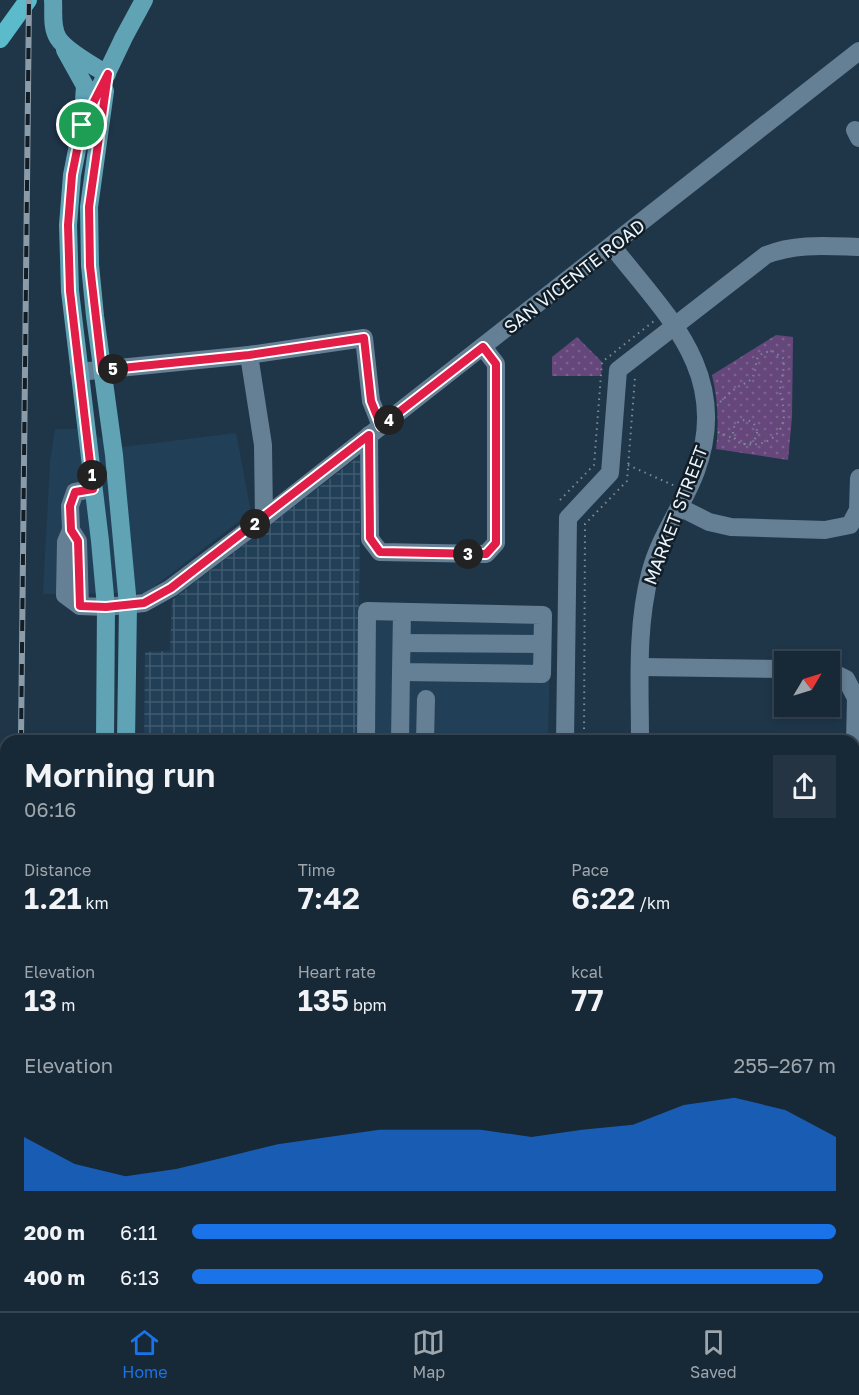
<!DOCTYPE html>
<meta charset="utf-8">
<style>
:root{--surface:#172837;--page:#243442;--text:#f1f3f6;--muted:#9ea6ad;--line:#364452;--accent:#1a73e8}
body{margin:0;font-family:"Golos Text",sans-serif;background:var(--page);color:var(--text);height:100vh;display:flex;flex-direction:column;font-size:22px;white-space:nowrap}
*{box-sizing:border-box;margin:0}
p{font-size:20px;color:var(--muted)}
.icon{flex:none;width:33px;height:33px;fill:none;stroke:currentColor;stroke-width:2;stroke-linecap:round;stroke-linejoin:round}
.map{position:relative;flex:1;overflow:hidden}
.details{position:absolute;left:0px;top:735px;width:860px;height:576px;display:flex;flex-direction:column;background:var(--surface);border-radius:18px 18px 0 0;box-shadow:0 3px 9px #0003,0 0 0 2px var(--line)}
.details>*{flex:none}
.needle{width:39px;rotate:52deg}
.tools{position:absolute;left:774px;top:651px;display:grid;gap:12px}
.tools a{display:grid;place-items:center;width:66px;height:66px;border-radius:0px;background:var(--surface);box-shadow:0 3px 9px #0003,0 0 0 2px var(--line);font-size:30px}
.pin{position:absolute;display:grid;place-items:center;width:51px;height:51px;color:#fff;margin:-26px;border:3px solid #fff;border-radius:50%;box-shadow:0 2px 6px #0007}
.km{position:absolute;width:30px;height:30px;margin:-15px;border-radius:50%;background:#222;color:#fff;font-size:16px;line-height:30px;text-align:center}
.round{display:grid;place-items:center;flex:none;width:63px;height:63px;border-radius:0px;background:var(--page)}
.overview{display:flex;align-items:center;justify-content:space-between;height:102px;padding:0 24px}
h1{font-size:33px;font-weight:600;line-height:45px}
.stats{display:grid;grid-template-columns:repeat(3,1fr);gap:9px;height:102px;padding:6px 24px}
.stats div{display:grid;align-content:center}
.stats b{font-size:30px;font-weight:600}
.stats small{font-size:16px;font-weight:400}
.stats p{font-size:16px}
.chart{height:168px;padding:12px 24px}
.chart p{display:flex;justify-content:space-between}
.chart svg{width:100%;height:108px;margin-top:6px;fill:var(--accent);opacity:.7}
ul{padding:0 24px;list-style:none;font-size:20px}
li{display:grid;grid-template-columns:96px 72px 1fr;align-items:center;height:45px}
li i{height:15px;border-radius:8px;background:var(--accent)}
.menu{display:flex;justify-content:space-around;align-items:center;height:84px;border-top:2px solid var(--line);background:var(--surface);font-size:16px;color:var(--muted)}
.menu a{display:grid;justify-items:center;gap:3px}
.menu .active{color:var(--accent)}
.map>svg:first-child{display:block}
.built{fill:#213f57}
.industrial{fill:url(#industrial-grid)}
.park{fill:url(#park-dots)}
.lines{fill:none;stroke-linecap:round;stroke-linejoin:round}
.path{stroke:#7b8d9b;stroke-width:2;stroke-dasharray:1.5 4.5;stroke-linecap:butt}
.minor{stroke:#657f94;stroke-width:18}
.major{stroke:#5fa3b5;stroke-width:18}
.highway{stroke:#5bbbcb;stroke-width:18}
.rail-casing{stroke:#8a9ba9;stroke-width:6}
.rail{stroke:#121d25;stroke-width:4;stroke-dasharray:11;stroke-linecap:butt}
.route-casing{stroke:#fff;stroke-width:12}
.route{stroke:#e11d48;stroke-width:8}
.labels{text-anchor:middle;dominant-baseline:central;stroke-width:5;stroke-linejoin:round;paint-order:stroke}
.street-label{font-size:18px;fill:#e9f5fe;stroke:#121d25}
</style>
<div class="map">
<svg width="859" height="1311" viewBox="0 0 859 1311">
<defs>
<pattern id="industrial-grid" width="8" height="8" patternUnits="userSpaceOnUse" patternTransform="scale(1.5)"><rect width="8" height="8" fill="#213f57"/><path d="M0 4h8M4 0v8" fill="none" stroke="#415b70"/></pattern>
<pattern id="park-dots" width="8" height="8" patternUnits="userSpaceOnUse" patternTransform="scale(1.5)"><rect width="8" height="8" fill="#66477b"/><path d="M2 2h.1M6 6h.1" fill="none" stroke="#7c628f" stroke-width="1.8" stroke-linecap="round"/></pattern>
</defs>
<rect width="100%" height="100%" fill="#1f3649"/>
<g class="built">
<path d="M55 429H79L123 447 236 433 251 512 146 593 43 594 50 462Z"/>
<path d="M360 604 551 608 548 741H358Z"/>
<path d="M854 1125 859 1126V1311H647V1305H854Z"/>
</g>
<path class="industrial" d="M361 455 357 741H144L145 652 170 651 172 600Z"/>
<g class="park">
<path d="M776 335 793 337 792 417 788 460 716 449C719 424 718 400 712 375Z"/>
<path d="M577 337 602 362 601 376H552V357Z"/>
</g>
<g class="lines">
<g class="path">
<path d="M720 402C726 397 731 391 738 387 742 384 748 383 751 379 761 368 748 354 772 351L783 358C786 370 780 379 780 391 781 399 784 406 784 414 784 437 762 449 741 443"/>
<circle cx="745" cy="432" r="12"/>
<path d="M718 432 735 439"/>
<path d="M628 465 675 486"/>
<path d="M560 500 594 465 602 362 654 321"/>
<path d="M584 741 585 524 627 481 635 377"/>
</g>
<g class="minor">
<path d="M855 130 859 138"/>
<path d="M612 246C666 315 732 374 696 471 683 506 659 537 650 574 636 628 640 686 640 741"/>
<path d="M249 355 263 445 264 518"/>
<path d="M79 372 249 355 364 338 371 401 381 426"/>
<path d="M369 435 370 539 380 552 486 554 496 543V364L483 347"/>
<path d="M93 489 75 492 70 506 71 530 78 541 80 606 106 607 144 603 171 588 264 518 859 51"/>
<path d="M679 507 709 522 731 527 825 530 850 525 858 510 859 478"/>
<path d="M71 530 66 542 65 595 80 606"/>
<path d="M402 643 542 644"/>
<path d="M641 667 784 669"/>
<path d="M830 671 846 679 856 698 854 786"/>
<path d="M366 741 367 611 543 615 542 674 401 672 402 612"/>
<path d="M400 741 401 672"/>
<path d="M425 741 426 699"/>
<path d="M565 741 568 518 610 473 618 370 766 255C796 243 827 246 859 247"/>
<path d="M854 904H859"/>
<path d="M854 1109H859"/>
<path d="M435 1305 631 1307"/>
<path d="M48 1311 55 1305"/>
<path d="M169 1311V1305"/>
<path d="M214 1311V1305"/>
<path d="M374 1311V1305"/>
<path d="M721 1311V1305"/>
<path d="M843 1311V1305"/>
</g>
<g class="major">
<path d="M53 0C54 12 51 27 58 38 65 50 95 67 107 74"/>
<path d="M65 50 85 86 83 116"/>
<path d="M105 91 89 207 90 265 95 316 114 455 128 605 126 741"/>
<path d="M105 741 106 607 100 541 70 291 68 225 72 175 82 125 124 37 144 0"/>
<path d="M116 1311V1305"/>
</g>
<path class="highway" d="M0 39 28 0"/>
<g class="rail-casing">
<g id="rail">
<path d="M21 741 29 0"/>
<path d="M15 1311V1305"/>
</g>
</g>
<use href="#rail" class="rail"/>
</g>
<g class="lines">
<g class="route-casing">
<path id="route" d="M108 74 89 207 90 266 102 370 249 355 364 338 371 401 381 426 483 347 496 364V543L486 554 380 552 370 538 369 435 171 588 144 603 106 607 80 606 78 541 71 530 70 506 75 492 93 489 70 291 68 225 72 175 82 125Z"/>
</g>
<use href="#route" class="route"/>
</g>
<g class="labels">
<g class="street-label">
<text transform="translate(574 276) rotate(-38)">SAN VICENTE ROAD</text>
<text transform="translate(675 515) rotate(-69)">MARKET STREET</text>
</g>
</g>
</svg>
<div class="tools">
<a><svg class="needle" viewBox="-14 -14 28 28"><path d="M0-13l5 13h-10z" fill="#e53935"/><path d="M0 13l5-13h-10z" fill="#9ea6ad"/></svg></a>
</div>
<div class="pin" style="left:82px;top:125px;background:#1e9e55"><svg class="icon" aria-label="arrive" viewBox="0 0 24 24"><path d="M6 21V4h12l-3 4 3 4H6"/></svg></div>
<b class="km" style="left:92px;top:475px">1</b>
<b class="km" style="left:255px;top:524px">2</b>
<b class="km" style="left:468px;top:554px">3</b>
<b class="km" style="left:389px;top:420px">4</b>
<b class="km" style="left:113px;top:369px">5</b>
<section class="details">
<div class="overview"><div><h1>Morning run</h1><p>06:16</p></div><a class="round"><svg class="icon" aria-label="share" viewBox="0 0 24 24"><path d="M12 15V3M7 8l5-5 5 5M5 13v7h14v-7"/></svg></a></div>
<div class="stats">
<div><p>Distance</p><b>1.21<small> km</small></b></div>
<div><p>Time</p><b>7:42</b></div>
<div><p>Pace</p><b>6:22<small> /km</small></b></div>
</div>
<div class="stats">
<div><p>Elevation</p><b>13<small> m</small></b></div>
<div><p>Heart rate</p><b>135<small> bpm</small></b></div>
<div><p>kcal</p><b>77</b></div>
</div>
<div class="chart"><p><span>Elevation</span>255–267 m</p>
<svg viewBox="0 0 160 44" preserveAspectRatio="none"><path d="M0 44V22L10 33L20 38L30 35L40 30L50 25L60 22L70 19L80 19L90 19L100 22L110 19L120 17L130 9L140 6L150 11L160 22V44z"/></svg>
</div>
<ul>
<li><b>200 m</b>6:11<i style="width:100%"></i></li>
<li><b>400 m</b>6:13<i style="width:98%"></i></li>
</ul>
</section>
</div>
<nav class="menu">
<a class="active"><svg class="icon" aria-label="home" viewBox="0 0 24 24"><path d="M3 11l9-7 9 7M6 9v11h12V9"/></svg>Home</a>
<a><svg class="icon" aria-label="map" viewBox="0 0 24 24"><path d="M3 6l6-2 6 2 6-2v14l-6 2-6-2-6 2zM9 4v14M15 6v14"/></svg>Map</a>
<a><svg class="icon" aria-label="saved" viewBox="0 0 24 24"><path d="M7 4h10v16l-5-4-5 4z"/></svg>Saved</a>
</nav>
